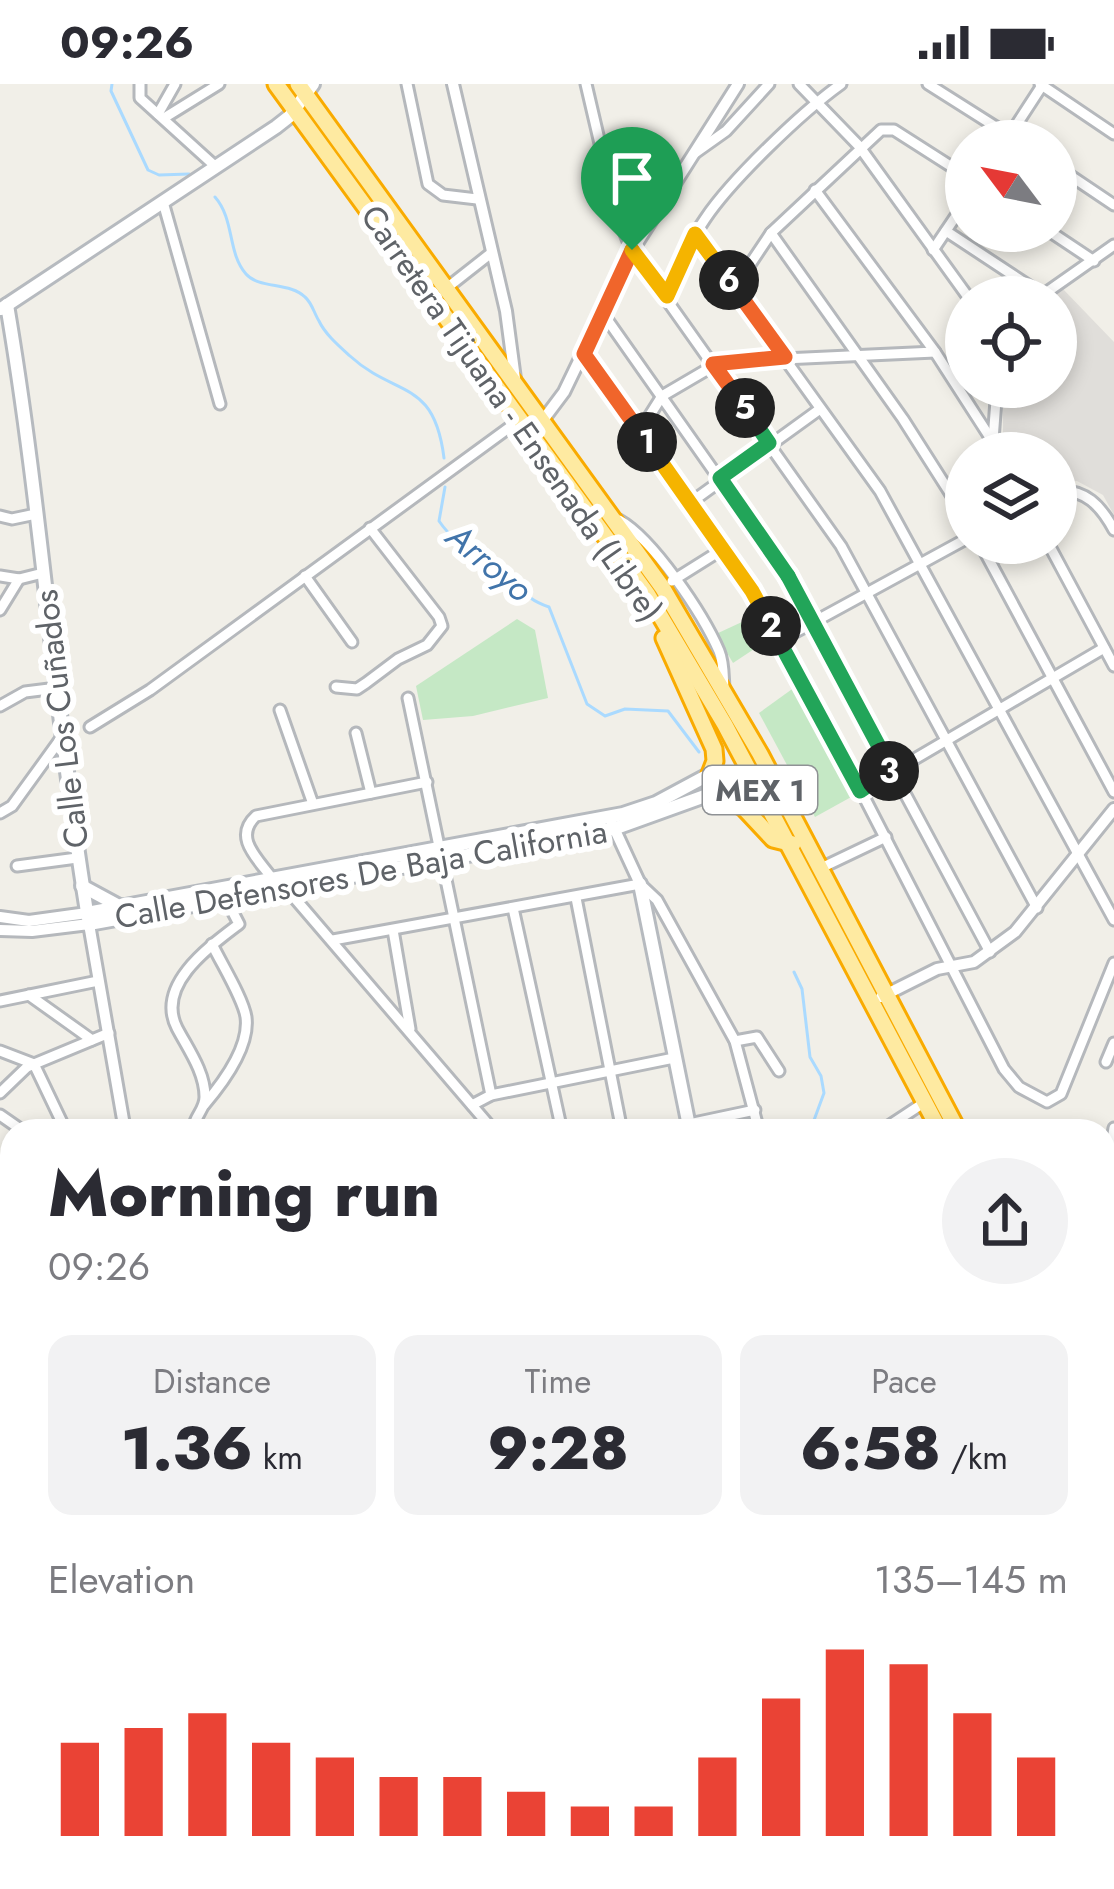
<!DOCTYPE html>
<meta charset="utf-8">
<style>
:root{--surface:#fff;--page:#f2f2f3;--text:#2b2b33;--muted:#7c7c81;--accent:#ea4335}
body{margin:0;font-family:Jost,sans-serif;background:var(--page);color:var(--text);height:100vh;display:flex;flex-direction:column;font-size:45px;white-space:nowrap}
*{box-sizing:border-box;margin:0}
p{font-size:39px;color:var(--muted)}
.icon{flex:none;width:66px;height:66px;fill:none;stroke:currentColor;stroke-width:2;stroke-linecap:round;stroke-linejoin:round}
.map{position:relative;flex:1;overflow:hidden}
.drawer{position:absolute;left:0px;top:1035px;width:1116px;height:771px;display:flex;flex-direction:column;background:var(--surface);border-radius:36px 36px 0 0;box-shadow:0 6px 18px #0003}
.drawer>*{flex:none}
.needle{width:78px;rotate:302deg}
.fabs{position:absolute;left:945px;top:36px;display:grid;gap:24px}
.fabs a{display:grid;place-items:center;width:132px;height:132px;border-radius:50%;background:var(--surface);box-shadow:0 6px 18px #0003;font-size:60px}
.pin{position:absolute;display:grid;place-items:center;width:102px;height:102px;color:#fff;margin:-123px -51px;border-radius:50% 50% 50% 0;rotate:-45deg;box-shadow:0 0 12px #0007}
.pin .icon{rotate:45deg}
.km{position:absolute;width:60px;height:60px;margin:-30px;border-radius:50%;background:#222;color:#fff;font-size:33px;line-height:60px;text-align:center}
.round{display:grid;place-items:center;flex:none;width:126px;height:126px;border-radius:63px;background:var(--page)}
.headline{display:flex;align-items:center;justify-content:space-between;height:204px;padding:0 48px}
h1{font-size:66px;font-weight:800;line-height:90px}
.figures{display:grid;grid-template-columns:repeat(3,1fr);gap:18px;height:204px;padding:12px 48px}
.figures div{display:grid;align-content:center;border-radius:24px;background:var(--page);text-align:center}
.figures b{font-size:60px;font-weight:800}
.figures small{font-size:33px;font-weight:400}
.figures p{font-size:33px}
.chart{height:336px;padding:24px 48px}
.chart p{display:flex;justify-content:space-between}
.chart svg{width:100%;height:216px;margin-top:12px;stroke:var(--accent);stroke-width:6}
.status{display:flex;justify-content:space-between;align-items:center;height:84px;padding:0 60px;background:var(--surface);direction:ltr}
.status svg{height:33px;fill:currentColor}
.map>svg:first-child{display:block}
.industrial{fill:#e0deda}
.green{fill:#c5e8c5}
.lines{fill:none;stroke-linecap:round;stroke-linejoin:round}
.stream{stroke:#aadaff;stroke-width:3}
.minor-casing{stroke:#b5b8bc;stroke-width:15}
.tertiary-casing{stroke:#b5b8bc;stroke-width:16}
.secondary-casing{stroke:#b6babf;stroke-width:18}
.trunk-casing{stroke:#f9ab00;stroke-width:21}
.minor{stroke:#fff;stroke-width:9}
.tertiary{stroke:#fff;stroke-width:10}
.secondary{stroke:#fff;stroke-width:12}
.trunk{stroke:#feeaa1;stroke-width:15}
.split-1-casing{stroke:#fff;stroke-width:24}
.split-2-casing{stroke:#fff;stroke-width:24}
.split-3-casing{stroke:#fff;stroke-width:24}
.split-4-casing{stroke:#fff;stroke-width:24}
.split-5-casing{stroke:#fff;stroke-width:24}
.split-6-casing{stroke:#fff;stroke-width:24}
.split-7-casing{stroke:#fff;stroke-width:24}
.split-1{stroke:#f0652b;stroke-width:15}
.split-2{stroke:#f5b400;stroke-width:15}
.split-3{stroke:#22a559;stroke-width:15}
.split-4{stroke:#22a559;stroke-width:15}
.split-5{stroke:#22a559;stroke-width:15}
.split-6{stroke:#f0652b;stroke-width:15}
.split-7{stroke:#f5b400;stroke-width:15}
.labels{text-anchor:middle;dominant-baseline:central;stroke-width:12;stroke-linejoin:round;paint-order:stroke}
.shield{fill:#fff;stroke:#8f9295;stroke-width:3}
.shield-label{font-size:30px;font-weight:bold;fill:#5f6368}
.street-label{font-size:33px;fill:#5f6368;stroke:#fff}
.water-label{font-size:36px;font-style:italic;fill:#4174aa;stroke:#fff}
</style>
<div class="status"><b>09:26</b><svg viewBox="0 0 49 12"><path d="M0 12V9h3v3zM5 12V6h3v6zM10 12V3h3v9zM15 12V0h3v12zM26 1h20v11H26zM47 4h2v5h-2z"/></svg></div>
<div class="map">
<svg width="1114" height="1805" viewBox="0 0 1114 1805">
<rect width="100%" height="100%" fill="#f1efe8"/>
<path class="industrial" d="M1062 204 1114 258V431L1103 411 1077 397 1056 398V369H1011L1003 355V303H1056V213H1049Z"/>
<g class="green">
<path d="M757 531 771 554 733 579 716 550Z"/>
<path d="M517 535 535 546 548 614 473 632 423 636 416 602Z"/>
<path d="M795 603 853 712 815 733 759 629Z"/>
<path d="M1104 1612 1114 1627V1766L1104 1720Z"/>
</g>
<g class="lines">
<g class="stream">
<path d="M112 0 111 7 148 86 159 91 189 90"/>
<path d="M215 113C235 136 227 168 246 190 259 205 290 198 305 213 312 219 314 229 319 237 325 250 339 262 350 272 396 314 434 294 444 374"/>
<path d="M445 403 439 437C456 462 478 470 501 488 520 503 525 515 549 523L587 620 605 632 625 625 668 627 699 668"/>
<path d="M794 888 802 905 810 973 821 992 824 1009 810 1047"/>
<path d="M1104 1585 1114 1589"/>
</g>
<g class="minor-casing">
<g id="minor">
<path d="M140 0V14L216 83"/>
<path d="M407 0 428 100 443 111 477 115"/>
<path d="M586 0 616 128 632 167 841 462 1037 824"/>
<path d="M799 0 859 62 968 213"/>
<path d="M928 0 1018 57"/>
<path d="M1040 0 1114 50"/>
<path d="M158 30 175 0"/>
<path d="M164 34 219 0"/>
<path d="M1006 57 1043 0"/>
<path d="M695 69 726 47 769 0"/>
<path d="M1056 82 1114 121"/>
<path d="M815 106 935 268 1000 369"/>
<path d="M163 118 220 320"/>
<path d="M946 147 1043 211"/>
<path d="M1049 147 1094 177"/>
<path d="M771 149 903 335 966 434"/>
<path d="M695 150 880 407 1114 836"/>
<path d="M933 166 966 117"/>
<path d="M448 203 490 170"/>
<path d="M735 203 771 149 881 46H894L966 92"/>
<path d="M667 212C679 186 689 158 705 135 731 96 802 28 841 0"/>
<path d="M1040 213 1114 161"/>
<path d="M604 231 791 497 990 868"/>
<path d="M584 270 752 507 824 635 1004 985 1019 1003 1047 1018 1061 1010 1114 879"/>
<path d="M640 347 662 312 720 278 935 268"/>
<path d="M993 356 997 303"/>
<path d="M1056 407C1085 404 1101 422 1114 446"/>
<path d="M690 419 820 325"/>
<path d="M0 432 12 435 36 430"/>
<path d="M619 436C653 455 703 530 719 567 724 579 723 592 724 605"/>
<path d="M980 459 1114 708"/>
<path d="M1048 459 1114 582"/>
<path d="M0 492 19 495 43 489"/>
<path d="M305 492 352 558"/>
<path d="M672 497 723 465"/>
<path d="M0 526 19 495"/>
<path d="M779 557 966 455"/>
<path d="M336 603 357 605 366 599 398 575 427 561 442 542 439 533 370 444"/>
<path d="M408 614 491 1011"/>
<path d="M0 622 25 608 57 604"/>
<path d="M280 626 313 720"/>
<path d="M90 643 150 606 521 335"/>
<path d="M356 649 371 709"/>
<path d="M860 707 1104 564"/>
<path d="M0 729 12 722 62 653"/>
<path d="M17 782 77 774"/>
<path d="M821 784 886 753"/>
<path d="M271 793C257 774 233 753 256 732L427 698"/>
<path d="M286 804 494 1047"/>
<path d="M576 814 622 1047"/>
<path d="M513 824 562 1047"/>
<path d="M393 846 410 945"/>
<path d="M333 856 640 800 657 816 735 957 759 1047"/>
<path d="M29 911 92 956"/>
<path d="M0 917 98 897"/>
<path d="M735 957 757 953 779 987"/>
<path d="M0 967 34 980 66 1047"/>
<path d="M1106 978 1114 959"/>
<path d="M0 1009 27 983 109 949"/>
<path d="M204 1021C222 1000 250 963 246 933 243 914 221 879 212 860"/>
<path d="M472 1021 491 1011 674 974"/>
<path d="M0 1031 23 1047"/>
<path d="M689 1040 755 1026"/>
<path d="M1114 1044 1111 1062 1114 1073"/>
<path d="M194 1047C193 1032 205 1027 205 1013 205 988 188 965 177 944 155 901 210 862 239 840L226 815"/>
<path d="M881 1047 925 1018"/>
<path d="M0 1101 12 1109"/>
<path d="M1104 1120 1114 1121"/>
<path d="M0 1241 12 1249"/>
<path d="M0 1367 12 1357"/>
<path d="M0 1450 12 1442"/>
<path d="M0 1535 12 1525"/>
<path d="M0 1600 12 1597"/>
<path d="M0 1668 12 1666"/>
<path d="M0 1731 12 1729"/>
<path d="M1104 1772 1111 1805"/>
<path d="M345 1794 359 1802 366 1794"/>
<path d="M791 1794 792 1805"/>
<path d="M918 1794 921 1805"/>
<path d="M982 1794 985 1805"/>
<path d="M36 1805 45 1794"/>
<path d="M164 1805 181 1794"/>
<path d="M274 1805 288 1794"/>
<path d="M457 1805 477 1794"/>
<path d="M1032 1805 1108 1793"/>
</g>
</g>
<g class="tertiary-casing">
<g id="tertiary">
<path d="M453 0 506 227 515 295"/>
<path d="M543 336 564 308 632 167 738 0"/>
<path d="M609 733 640 800"/>
<path d="M0 833 29 837 87 829"/>
<path d="M0 846 32 847 89 840 125 1047"/>
<path d="M881 913 937 885 974 878 1015 848 1114 725"/>
<path d="M0 1171 12 1180"/>
<path d="M0 1284 12 1274"/>
<path d="M0 1798 18 1805"/>
<path d="M358 1805H368"/>
<path d="M603 1805 624 1794"/>
<path d="M744 1805 745 1794"/>
</g>
</g>
<g class="secondary-casing">
<g id="secondary">
<path d="M7 221C42 426 55 635 89 840L616 744 716 708"/>
<path d="M1 225 276 43 290 32 313 0"/>
<path d="M640 800 690 1047"/>
<path d="M82 802 119 822"/>
<path d="M87 829 623 730 656 719 710 690"/>
<path d="M854 1794 857 1805"/>
</g>
</g>
<g class="trunk-casing">
<g id="trunk">
<path d="M276 0 648 511 725 641 940 1047"/>
<path d="M298 0 662 503 760 670 958 1047"/>
<path d="M664 554 714 665 715 677 710 690 716 708 744 724 773 755 793 760"/>
<path d="M1104 1279 1114 1290"/>
<path d="M1104 1307 1114 1317"/>
</g>
</g>
<use href="#minor" class="minor"/>
<use href="#tertiary" class="tertiary"/>
<use href="#secondary" class="secondary"/>
<use href="#trunk" class="trunk"/>
</g>
<g class="lines">
<g class="split-1-casing">
<path id="split-1" d="M632 166 584 270 647 358"/>
</g>
<g class="split-2-casing">
<path id="split-2" d="M647 358 752 507 771 542"/>
</g>
<g class="split-3-casing">
<path id="split-3" d="M771 542 860 707 889 687"/>
</g>
<g class="split-4-casing">
<path id="split-4" d="M788 492 891 685 889 687"/>
</g>
<g class="split-5-casing">
<path id="split-5" d="M745 324 769 359 720 394 788 492"/>
</g>
<g class="split-6-casing">
<path id="split-6" d="M729 196 785 273 713 280 745 324"/>
</g>
<g class="split-7-casing">
<path id="split-7" d="M632 166 667 212 695 150 729 196"/>
</g>
<use href="#split-1" class="split-1"/>
<use href="#split-2" class="split-2"/>
<use href="#split-3" class="split-3"/>
<use href="#split-4" class="split-4"/>
<use href="#split-5" class="split-5"/>
<use href="#split-6" class="split-6"/>
<use href="#split-7" class="split-7"/>
</g>
<g class="labels">
<rect class="shield" x="703" y="682" width="114" height="48" rx="9"/>
<g class="shield-label">
<text x="760" y="706">MEX 1</text>
</g>
<g class="street-label">
<text transform="translate(512 329) rotate(55)">Carretera Tijuana - Ensenada (Libre)</text>
<text transform="translate(61 635) rotate(-97)">Calle Los Cuñados</text>
<text transform="translate(361 790) rotate(-10)">Calle Defensores De Baja California</text>
</g>
<g class="water-label">
<text transform="translate(490 478) rotate(40)">Arroyo</text>
</g>
</g>
</svg>
<div class="fabs">
<a><svg class="needle" viewBox="-14 -14 28 28"><path d="M0-13l5 13h-10z" fill="#e53935"/><path d="M0 13l5-13h-10z" fill="#7c7c81"/></svg></a>
<a><svg class="icon" aria-label="locate" viewBox="0 0 24 24"><circle cx="12" cy="12" r="6"/><path d="M12 2v4M12 18v4M2 12h4M18 12h4"/></svg></a>
<a><svg class="icon" aria-label="layers" viewBox="0 0 24 24"><path d="M12 4l9 5-9 5-9-5zM3 14l9 5 9-5"/></svg></a>
</div>
<div class="pin" style="left:632px;top:166px;background:#1e9e55"><svg class="icon" aria-label="arrive" viewBox="0 0 24 24"><path d="M6 21V4h12l-3 4 3 4H6"/></svg></div>
<b class="km" style="left:647px;top:358px">1</b>
<b class="km" style="left:771px;top:542px">2</b>
<b class="km" style="left:889px;top:687px">3</b>
<b class="km" style="left:745px;top:324px">5</b>
<b class="km" style="left:729px;top:196px">6</b>
<section class="drawer">
<div class="headline"><div><h1>Morning run</h1><p>09:26</p></div><a class="round"><svg class="icon" aria-label="share" viewBox="0 0 24 24"><path d="M12 15V3M7 8l5-5 5 5M5 13v7h14v-7"/></svg></a></div>
<div class="figures">
<div><p>Distance</p><b>1.36<small> km</small></b></div>
<div><p>Time</p><b>9:28</b></div>
<div><p>Pace</p><b>6:58<small> /km</small></b></div>
</div>
<div class="chart"><p><span>Elevation</span>135–145 m</p>
<svg viewBox="0 0 160 44" preserveAspectRatio="none"><path d="M5 44V25M15 44V22M25 44V19M35 44V25M45 44V28M55 44V32M65 44V32M75 44V35M85 44V38M95 44V38M105 44V28M115 44V16M125 44V6M135 44V9M145 44V19M155 44V28"/></svg>
</div>
</section>
</div>
